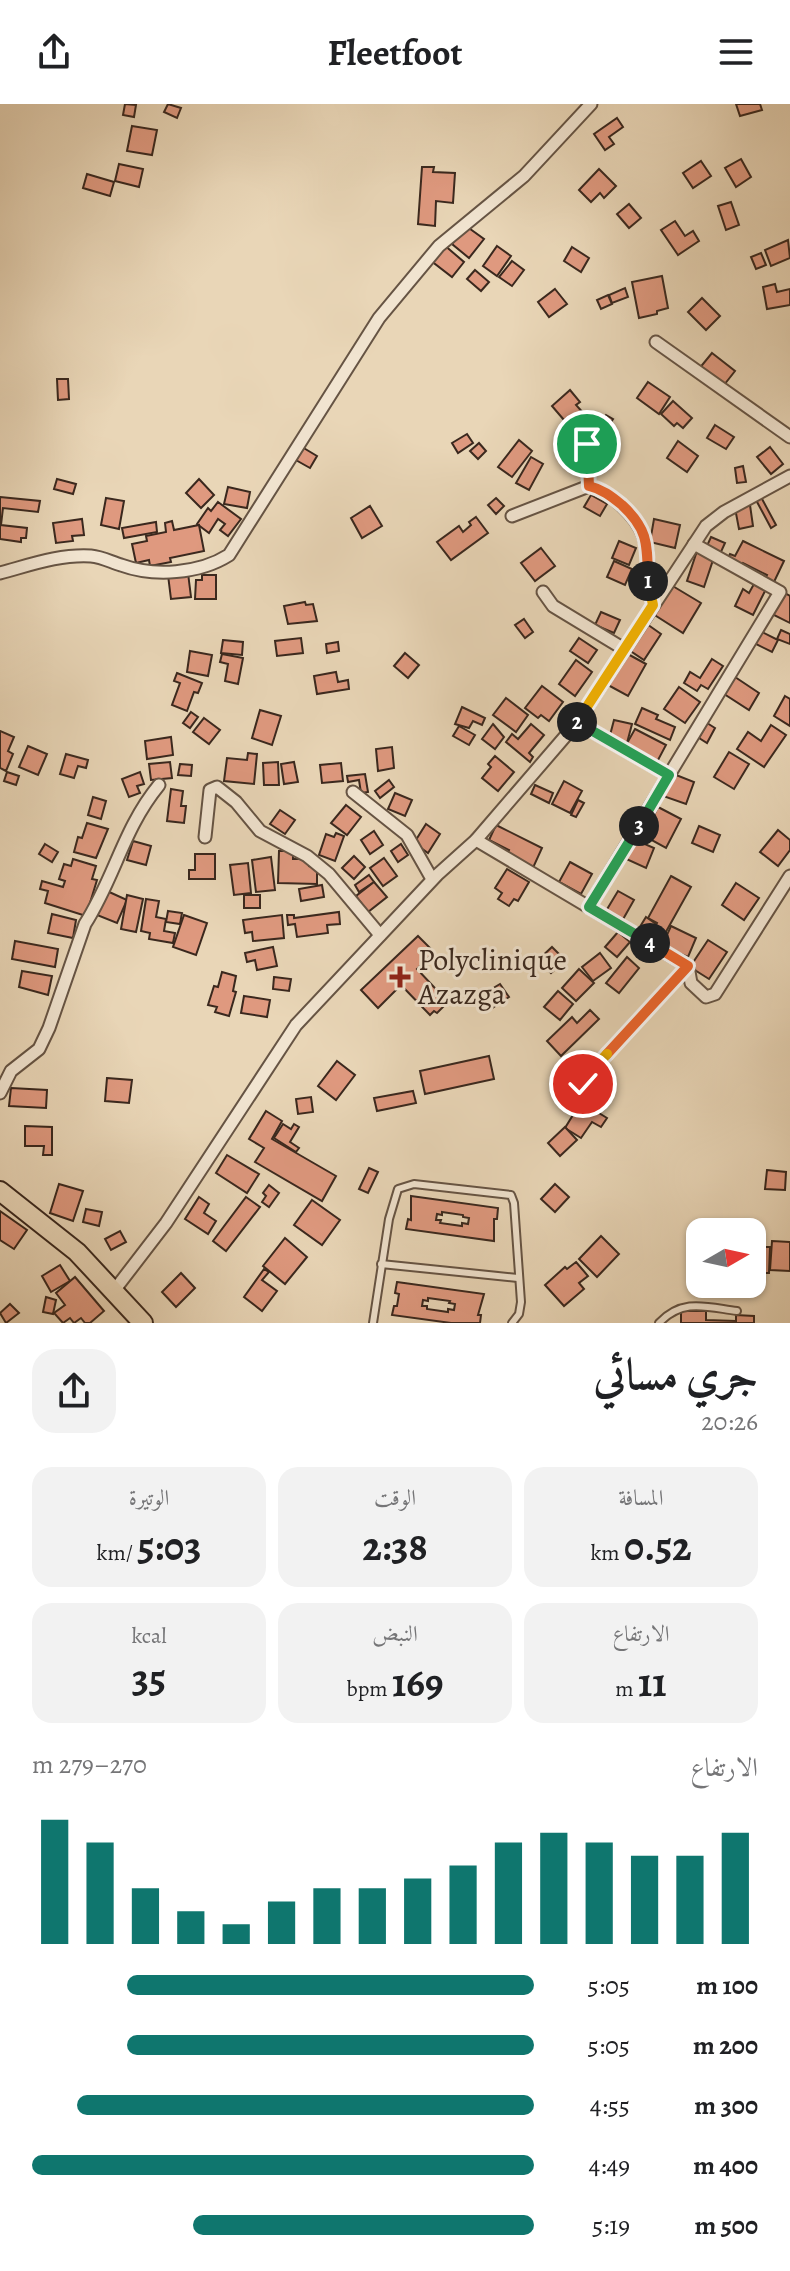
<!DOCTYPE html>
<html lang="ar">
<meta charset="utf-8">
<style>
:root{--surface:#fff;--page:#f2f2f2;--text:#202124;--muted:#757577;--accent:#0f766e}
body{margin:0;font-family:Alegreya,Amiri,serif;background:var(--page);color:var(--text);direction:rtl;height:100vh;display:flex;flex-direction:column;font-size:30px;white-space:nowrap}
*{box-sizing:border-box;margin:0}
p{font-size:26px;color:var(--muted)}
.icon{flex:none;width:44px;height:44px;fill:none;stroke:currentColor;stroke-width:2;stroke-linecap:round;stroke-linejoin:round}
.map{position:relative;height:1219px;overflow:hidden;direction:ltr}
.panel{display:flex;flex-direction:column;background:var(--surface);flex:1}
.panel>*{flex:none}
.needle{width:52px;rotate:81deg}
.buttons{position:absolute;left:686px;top:1114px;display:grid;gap:16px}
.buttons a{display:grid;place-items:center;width:80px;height:80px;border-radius:16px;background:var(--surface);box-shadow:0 2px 6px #0004;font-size:40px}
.pin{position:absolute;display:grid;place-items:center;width:68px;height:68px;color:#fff;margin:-34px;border:4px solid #fff;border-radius:50%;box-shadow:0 2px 8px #0007}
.km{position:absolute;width:40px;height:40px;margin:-20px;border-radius:50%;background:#222;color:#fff;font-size:22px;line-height:40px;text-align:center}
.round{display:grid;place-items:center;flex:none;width:84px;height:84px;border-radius:24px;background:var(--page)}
.summary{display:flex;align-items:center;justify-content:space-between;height:136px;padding:0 32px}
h1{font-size:44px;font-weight:700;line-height:60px}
.stats{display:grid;grid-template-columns:repeat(3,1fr);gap:12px;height:136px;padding:8px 32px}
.stats div{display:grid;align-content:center;border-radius:20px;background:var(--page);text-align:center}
.stats b{font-size:40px;font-weight:700}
.stats small{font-size:22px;font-weight:400}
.stats p{font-size:22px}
.chart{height:224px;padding:16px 32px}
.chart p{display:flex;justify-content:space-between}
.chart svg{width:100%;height:144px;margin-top:8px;stroke:var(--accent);stroke-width:6}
ul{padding:0 32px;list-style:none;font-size:26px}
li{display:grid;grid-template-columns:128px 96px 1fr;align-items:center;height:60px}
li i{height:20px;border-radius:10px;background:var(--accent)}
header{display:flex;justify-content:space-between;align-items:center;height:104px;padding:0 32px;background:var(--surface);font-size:36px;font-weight:700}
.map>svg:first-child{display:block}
.building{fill:#df997f;stroke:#3a281e;stroke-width:2;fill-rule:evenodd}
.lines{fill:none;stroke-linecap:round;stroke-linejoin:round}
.lane-casing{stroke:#665444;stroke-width:10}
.street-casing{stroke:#665444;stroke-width:15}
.primary-casing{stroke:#3a281e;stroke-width:22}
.lane{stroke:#f1e4d0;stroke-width:6}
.street{stroke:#f1e4d0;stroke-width:11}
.primary{stroke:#e9d6b7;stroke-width:18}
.split-1-casing{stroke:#fff;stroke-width:16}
.split-2-casing{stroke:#fff;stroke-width:16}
.split-3-casing{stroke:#fff;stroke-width:16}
.split-4-casing{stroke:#fff;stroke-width:16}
.split-5-casing{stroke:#fff;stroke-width:16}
.split-6-casing{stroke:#fff;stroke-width:16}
.split-1{stroke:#f0652b;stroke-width:10}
.split-2{stroke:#f5b400;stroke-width:10}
.split-3{stroke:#22a559;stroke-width:10}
.split-4{stroke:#22a559;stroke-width:10}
.split-5{stroke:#f0652b;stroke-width:10}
.split-6{stroke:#f5b400;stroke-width:10}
.poi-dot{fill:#8f2418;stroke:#f1e4d0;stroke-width:3}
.labels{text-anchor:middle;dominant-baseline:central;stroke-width:6;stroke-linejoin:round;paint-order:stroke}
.poi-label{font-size:30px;fill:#3a281e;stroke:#f1e4d0;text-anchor:start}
</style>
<header><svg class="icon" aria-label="menu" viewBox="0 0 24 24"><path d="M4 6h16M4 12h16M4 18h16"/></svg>Fleetfoot<svg class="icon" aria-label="share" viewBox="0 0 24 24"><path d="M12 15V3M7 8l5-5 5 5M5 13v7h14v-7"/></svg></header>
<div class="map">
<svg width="790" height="1219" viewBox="0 0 790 1219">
<rect width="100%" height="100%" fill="#e9d6b7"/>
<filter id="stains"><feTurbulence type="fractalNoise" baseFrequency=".0025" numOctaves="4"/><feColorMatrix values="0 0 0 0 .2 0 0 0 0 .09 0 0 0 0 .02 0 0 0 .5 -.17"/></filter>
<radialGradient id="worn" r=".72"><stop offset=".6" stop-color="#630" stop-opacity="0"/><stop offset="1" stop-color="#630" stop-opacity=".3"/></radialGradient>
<g class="building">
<path d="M125 0 136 1 134 13 123 11Z"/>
<path d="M168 0 181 4 177 14 164 8Z"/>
<path d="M736 0H760L762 6 740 12Z"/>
<path d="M617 14 623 23 609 33 614 40 605 46 594 30Z"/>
<path d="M132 22 157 26 152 51 127 47Z"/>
<path d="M741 55 751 73 736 83 725 64Z"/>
<path d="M701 57 711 72 693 84 683 69Z"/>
<path d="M119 60 143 65 139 83 115 77Z"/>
<path d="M422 63H434L433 68 455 69 453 99 436 97 435 122 418 120Z"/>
<path d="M599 65 616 82 604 94 600 89 591 98 579 86Z"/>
<path d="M87 70 114 78 110 92 83 84Z"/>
<path d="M731 98 739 121 726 126 718 102Z"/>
<path d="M629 100 641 114 629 124 617 110Z"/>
<path d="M675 117 685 132 693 127 699 137 678 151 661 126Z"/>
<path d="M466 122 484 135 469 154 452 140Z"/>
<path d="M788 136 790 154 771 162 765 146Z"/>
<path d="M443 140 464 158 452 173 430 156Z"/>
<path d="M497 142 511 152 497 172 483 162Z"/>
<path d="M572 143 589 154 581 168 564 157Z"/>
<path d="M761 149 766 161 756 165 751 153Z"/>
<path d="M512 157 524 166 512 182 499 173Z"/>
<path d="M475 166 489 178 481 187 467 175Z"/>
<path d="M662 172 668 204 657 207V210L639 214 632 178Z"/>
<path d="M775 180 777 188 790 185V201L767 205 763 183Z"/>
<path d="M625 184 628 193 612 199 609 191Z"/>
<path d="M555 185 567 200 549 213 538 198Z"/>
<path d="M608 191 612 200 601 205 597 196Z"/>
<path d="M702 194 720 212 706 226 688 208Z"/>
<path d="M712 249 735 267 724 281 698 266Z"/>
<path d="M57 275H68L69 295 58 296Z"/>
<path d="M648 278 670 293 659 310 637 294Z"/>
<path d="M570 286 580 298 576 301 585 311 570 323 552 302Z"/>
<path d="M673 297 692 314 683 324 677 319 674 322 661 310Z"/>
<path d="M606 311 613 315 601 333 594 328Z"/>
<path d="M715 321 734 333 726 345 707 334Z"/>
<path d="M467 330 473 339 458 349 452 339Z"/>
<path d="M519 336 532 347 512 373 498 363Z"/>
<path d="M678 337 698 352 687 368 667 354Z"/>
<path d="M479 339 486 347 478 355 470 347Z"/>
<path d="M302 343 317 352 310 364 294 355Z"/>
<path d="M770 343 783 360 771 370 757 353Z"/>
<path d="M531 353 543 360 529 386 516 379Z"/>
<path d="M743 362 746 378 737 379 735 364Z"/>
<path d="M57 375 76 380 73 390 54 385Z"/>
<path d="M199 375 214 391 201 404 186 389Z"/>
<path d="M228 383 250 388 247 404 224 400Z"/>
<path d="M591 391 607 400 600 412 584 403Z"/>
<path d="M0 393 40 397 38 408 3 404 1 421 27 424 26 434H21V438L0 435Z"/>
<path d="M761 393 776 421 771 424 756 396Z"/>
<path d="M106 394 124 397 119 425 101 421Z"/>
<path d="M496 394 504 402 496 410 488 401Z"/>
<path d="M218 398 241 415 228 432 220 426 225 420 218 415 209 429 197 420 208 404 211 407Z"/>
<path d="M750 401 753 422 739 425 735 404Z"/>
<path d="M370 402 382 422 362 434 351 414Z"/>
<path d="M476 413 488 429 451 456 437 438 459 422 463 428 471 421 469 418Z"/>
<path d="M82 415 84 431 72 432 73 437 56 439 53 419Z"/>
<path d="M654 415 680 421 675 444 650 438Z"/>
<path d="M172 417 174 426 199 421 204 447 170 454 171 458 150 462 149 456 136 459 132 440 147 437 146 432 166 428 165 419Z"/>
<path d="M156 418 157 428 124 434 122 424Z"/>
<path d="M711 433 725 439 720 450 706 444Z"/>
<path d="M619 437 636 444 629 461 612 454Z"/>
<path d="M743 437 784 457 773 480 765 475 767 471 743 459 741 463 727 456 730 450 735 452Z"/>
<path d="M541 444 555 462 535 477 521 459Z"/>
<path d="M697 447 714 453 704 483 687 477Z"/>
<path d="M614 457 632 465 625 481 607 473Z"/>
<path d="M188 469 191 493 171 495 168 471Z"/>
<path d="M202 471H216V495H195L196 476H202Z"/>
<path d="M750 474 766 485 753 511 735 502 743 485 749 489 754 480 748 477Z"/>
<path d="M671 481 701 499 683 529 653 510Z"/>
<path d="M781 487 790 492V519L770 509Z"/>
<path d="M305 498 306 501 313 500 317 517 288 520 284 502Z"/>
<path d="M601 508 620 516 614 529 595 521Z"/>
<path d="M524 515 533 528 525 534 515 521Z"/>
<path d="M644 518 661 530 644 556 626 544Z"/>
<path d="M758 526 778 536 772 548 752 538Z"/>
<path d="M781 526 790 530V540L777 535Z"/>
<path d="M301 534 303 549 277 552 275 537Z"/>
<path d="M579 534 597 546 588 559 570 547Z"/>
<path d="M223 536 243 538 242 551 221 549Z"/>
<path d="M338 538 339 547 327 549 326 540Z"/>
<path d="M190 547 212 551 208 572 187 568Z"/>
<path d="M405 549 419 561 408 574 394 562Z"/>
<path d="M626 549 646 560 628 592 608 581Z"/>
<path d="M222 550 243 554 238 580 225 577 228 560 220 558Z"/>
<path d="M712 555 723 562 708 585 701 581 697 587 684 579 690 568 700 574Z"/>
<path d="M576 556 592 568 575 592 559 580Z"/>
<path d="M336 568 338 578 348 576 349 585 317 590 314 572Z"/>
<path d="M177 569 202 579 198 589 194 588 187 607 172 601 180 579 174 577Z"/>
<path d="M732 571 759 589 749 606 721 588Z"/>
<path d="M542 582 563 598 549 617 541 611 538 614 525 604Z"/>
<path d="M679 583 700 598 685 619 664 605Z"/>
<path d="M785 592 790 595V622L774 612Z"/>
<path d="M506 594 528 611 516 628 493 611Z"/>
<path d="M462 603 485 614 482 621 473 617 469 624 455 620Z"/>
<path d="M642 604 658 611 656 615 675 623 670 636 635 620Z"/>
<path d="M260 606 281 612 272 641 252 634Z"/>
<path d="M191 608 198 613 190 624 183 619Z"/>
<path d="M204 614 220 626 209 640 193 628Z"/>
<path d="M614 616 632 620 627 639 609 635Z"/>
<path d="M707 619 715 624 707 639 699 634Z"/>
<path d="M493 620 504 633 495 645 482 635Z"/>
<path d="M531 620 544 631 529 649 533 653 530 658 506 638 512 630 518 635Z"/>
<path d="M771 621 786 631 764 663 737 645 748 628 761 637Z"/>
<path d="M459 622 475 631 469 641 453 632Z"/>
<path d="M635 625 666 641 657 658 626 641Z"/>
<path d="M0 627 14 633 8 647 13 650 6 667 0 664Z"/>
<path d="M171 633 173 651 147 655 145 637Z"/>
<path d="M28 642 47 650 38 671 19 663Z"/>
<path d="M392 643 394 664 378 667 376 645Z"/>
<path d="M729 648 749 660 734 685 714 673Z"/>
<path d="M248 649 257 650 254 680 224 677 227 654 247 656Z"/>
<path d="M66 650 88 656 86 664 78 662 74 674 60 670Z"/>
<path d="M495 652 514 668 498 687 482 674 491 663 488 660Z"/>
<path d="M170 658 172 674 151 676 149 660Z"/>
<path d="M278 658 279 681H264L263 659Z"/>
<path d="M294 658 298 678 284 680 281 660Z"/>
<path d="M341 659 343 677 322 679 320 661Z"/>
<path d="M180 660 192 661 191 672 178 671Z"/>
<path d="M7 668 19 672 16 681 4 677Z"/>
<path d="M140 668 144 680 137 682 140 689 129 693 122 675Z"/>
<path d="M671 669 694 678 686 700 663 692Z"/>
<path d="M365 670 368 688 361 689 359 676 348 678 347 672Z"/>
<path d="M389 676 394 683 380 694 375 687Z"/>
<path d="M564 677 582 687 570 709 552 700Z"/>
<path d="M535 681 553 689 549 699 531 690Z"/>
<path d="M171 685 183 687 181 702H186L184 719 167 717Z"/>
<path d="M395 689 412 696 405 712 388 705Z"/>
<path d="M93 693 106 697 101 715 88 711Z"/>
<path d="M578 696 584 699 576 713 571 711Z"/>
<path d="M346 701 361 713 347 731 331 719Z"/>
<path d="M658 703 681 715 666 744 637 728 644 714 651 717Z"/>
<path d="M280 706 295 716 285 730 270 720Z"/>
<path d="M87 719 108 725 96 754 74 748 78 733 82 734Z"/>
<path d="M426 720 440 730 428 749 414 739Z"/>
<path d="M496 721 542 744 532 766 506 753 509 746 489 736Z"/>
<path d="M699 722 720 731 713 748 692 739Z"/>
<path d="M778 726 790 736V746L778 762 760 748Z"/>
<path d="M374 727 383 741 370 750 361 736Z"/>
<path d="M336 729 344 732 335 757 319 751 326 730 334 733Z"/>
<path d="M631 734 654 744 646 764 622 753Z"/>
<path d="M133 737 151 742 146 761 127 756Z"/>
<path d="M45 740 58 748 52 758 39 750Z"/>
<path d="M401 740 408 751 398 758 391 747Z"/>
<path d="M279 747H293V755H309V762L317 763V780L278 779Z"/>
<path d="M195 750H215V775H189V766H195Z"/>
<path d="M354 752 365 763 354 775 342 764Z"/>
<path d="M271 753 275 786 256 788 252 756Z"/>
<path d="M384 754 397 772 383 782 370 764Z"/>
<path d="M73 755 96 762 92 775 97 776 86 812 45 799 48 787 40 785 42 777 63 783 65 777 59 775 64 760 71 762Z"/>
<path d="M570 758 592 770 581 790 559 778Z"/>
<path d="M248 759 251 789 234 791 230 761Z"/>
<path d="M507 765 529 778 518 797 514 795 509 802 498 795 502 789 495 784Z"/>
<path d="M369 771 374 778 359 788 355 781Z"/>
<path d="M671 772 691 783 658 842 648 836 657 819 648 814Z"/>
<path d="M374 778 387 793 368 808 356 792Z"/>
<path d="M736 779 759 794 744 816 722 801Z"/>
<path d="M322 781 324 793 301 797 299 785Z"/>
<path d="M107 787 127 796 117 819 97 811Z"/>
<path d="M618 787 634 796 622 817 606 807Z"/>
<path d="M127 791 143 795 136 828 121 825Z"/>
<rect x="244" y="791" width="16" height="13"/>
<path d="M146 795 159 797 156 813 166 815 164 827 175 829 173 839 149 835 150 829 141 827Z"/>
<path d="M168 807 182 809 180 820 166 818Z"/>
<path d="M339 808 340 820 327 821 328 829 297 833 295 820 288 821 287 811H294V814Z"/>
<path d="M52 810 76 816 73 834 48 829Z"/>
<path d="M184 811 207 819 196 851 173 843Z"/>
<path d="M282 811 284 834 253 837 252 828 245 829 243 816Z"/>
<path d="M646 813 656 820 648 833 638 826Z"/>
<path d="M671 822 696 834 688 853 662 842Z"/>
<path d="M618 828 630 838 617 853 605 843Z"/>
<path d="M418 832 434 848 417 865 448 898 437 909 434 907 430 911 401 881 378 904 361 886Z"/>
<path d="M708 836 727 848 709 875 690 863Z"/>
<path d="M15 837 58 845 55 863 12 855Z"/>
<path d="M273 843 277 862 257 866 255 856 247 858 245 849Z"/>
<path d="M552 843 565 856 551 869 538 856Z"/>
<path d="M600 849 611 864 593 877 582 863Z"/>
<path d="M627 853 639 864 619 889 606 879Z"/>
<path d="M579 865 594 879 576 897 562 884Z"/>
<path d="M22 867 52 872 48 891 19 883Z"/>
<path d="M222 868 236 872 233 887 236 888 229 912 215 908 217 903 208 901 214 882 218 883Z"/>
<path d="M274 873 291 875 289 887 273 885Z"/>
<path d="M500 880 509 893 491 905 484 895 497 886 495 883Z"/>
<path d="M558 887 573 900 560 916 544 903Z"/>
<path d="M244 892 270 896 267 913 241 909Z"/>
<path d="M590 906 599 915 561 952 547 937 572 913 577 919Z"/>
<path d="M489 952 494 975 425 990 420 967Z"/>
<path d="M337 957 355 971 336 996 318 982Z"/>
<path d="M107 974 132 976 129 999 105 997Z"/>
<path d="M11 984 47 986 46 1004 9 1002Z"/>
<path d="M413 987 416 999 377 1007 374 994Z"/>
<path d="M311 993 313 1008 298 1010 296 995Z"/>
<path d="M581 998 607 1014 601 1023 592 1018 581 1034 565 1024Z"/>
<path d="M266 1007 282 1017 272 1035 336 1072 322 1097 255 1058 264 1044 249 1035Z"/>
<path d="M283 1020 291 1025 294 1020 299 1023 290 1038 299 1044 296 1048 274 1034Z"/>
<path d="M25 1022 52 1023V1051H43L44 1042H25Z"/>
<path d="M565 1023 577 1036 560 1052 548 1039Z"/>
<path d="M227 1051 259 1070 247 1089 216 1069Z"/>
<path d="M369 1064 378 1068 368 1089 359 1085Z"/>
<path d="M767 1066 786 1068 785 1086 765 1085Z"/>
<path d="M59 1080 83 1087 73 1117 50 1109Z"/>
<path d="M555 1080 569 1093 555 1108 541 1095Z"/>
<path d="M269 1081 279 1089 269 1103 262 1098 266 1092 263 1089Z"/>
<path d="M411 1092 498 1104 497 1115H494V1137L406 1125 408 1115 411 1116ZM442 1108 463 1111V1113L469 1114 468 1120 462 1119V1122L440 1119 441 1116H436L437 1110 442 1111Z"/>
<path d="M199 1093 209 1100 204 1109 216 1117 208 1130 185 1115Z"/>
<path d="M246 1093 260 1103 226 1147 213 1137Z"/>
<path d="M312 1096 340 1116 322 1141 294 1121Z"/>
<path d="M86 1105 102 1108 99 1122 83 1118Z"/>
<path d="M0 1107 27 1126 14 1145 0 1136Z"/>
<path d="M120 1127 126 1138 111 1146 105 1135Z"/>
<path d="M601 1132 619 1150 597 1173 579 1155Z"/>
<path d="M285 1134 307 1153 285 1180 263 1162Z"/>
<path d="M772 1137 790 1138V1167L770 1166Z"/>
<path d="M752 1143H770L769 1169H752Z"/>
<path d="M576 1158 588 1172 579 1179 584 1185 564 1202 545 1181 565 1163 567 1165Z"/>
<path d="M60 1161 70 1177 51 1188 42 1172Z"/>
<path d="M264 1165 269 1168 262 1176 277 1187 262 1207 244 1193Z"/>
<path d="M181 1169 195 1184 176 1203 162 1188Z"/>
<path d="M75 1173 104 1207 90 1219H85L81 1214 74 1219 70 1214 63 1219 54 1209 65 1201 56 1189Z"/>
<path d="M397 1178 484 1190 478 1211H481L480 1219H451L392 1211 394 1202H397L399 1190 395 1189ZM428 1194 450 1197 449 1199 455 1200 454 1206 448 1205V1208L427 1205V1202H422L423 1196 428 1197Z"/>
<path d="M46 1193 56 1196 53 1210 43 1208Z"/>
<path d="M10 1200 19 1209 6 1219 0 1209Z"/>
<path d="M681 1207H706V1216L736 1217V1211L754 1212V1219H681Z"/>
</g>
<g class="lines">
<g class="lane-casing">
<g id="lane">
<path d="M381 1160 518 1174"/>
<path d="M373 1219 389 1115 398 1085 414 1080 511 1091 514 1099 521 1198 519 1210 512 1219"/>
<path d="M659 1219C683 1194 706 1203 737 1207"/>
</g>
</g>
<g class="street-casing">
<g id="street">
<path d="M656 238 790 333"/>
<path d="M587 340 589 382"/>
<path d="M512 412 589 382C602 385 611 392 621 401 660 437 641 456 653 501"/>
<path d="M0 469C30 461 60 450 91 452 102 453 111 458 121 461 154 473 199 470 229 451L379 214 439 142 524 72 591 0"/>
<path d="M543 488 553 502 624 545"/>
<path d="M577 618 669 671"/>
<path d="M353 688 407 731 432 775"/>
<path d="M205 733 210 686 217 683 236 698 260 727 307 752 329 770 380 831"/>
<path d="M476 736 688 862"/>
<path d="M589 803 780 488 694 440"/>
<path d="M688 862 691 879 706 893 715 890 790 772"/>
<path d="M0 989 11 967 39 945 49 924 85 820C115 773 123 725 159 681"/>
<path d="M580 993 589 969 688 862"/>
<path d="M113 1188 166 1119 296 921 437 771 476 736 575 621 706 422 724 408 790 372"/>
</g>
</g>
<g class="primary-casing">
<path id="primary" d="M0 1087 77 1148 143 1219"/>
</g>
<use href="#lane" class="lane"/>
<use href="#street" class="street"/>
<use href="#primary" class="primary"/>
</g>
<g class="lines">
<g class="split-1-casing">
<path id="split-1" d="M587 340 589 382C602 385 611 392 622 401 649 426 647 441 648 477"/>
</g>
<g class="split-2-casing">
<path id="split-2" d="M577 618 653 501 648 477"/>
</g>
<g class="split-3-casing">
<path id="split-3" d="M577 618 669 671 639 722"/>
</g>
<g class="split-4-casing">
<path id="split-4" d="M639 722 589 803 650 839"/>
</g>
<g class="split-5-casing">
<path id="split-5" d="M607 950 688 862 650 839"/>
</g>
<g class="split-6-casing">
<path id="split-6" d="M583 980 589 969 607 950"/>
</g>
<use href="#split-1" class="split-1"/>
<use href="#split-2" class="split-2"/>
<use href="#split-3" class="split-3"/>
<use href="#split-4" class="split-4"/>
<use href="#split-5" class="split-5"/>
<use href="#split-6" class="split-6"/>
</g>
<path class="poi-dot" d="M396 861h8v8h8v8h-8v8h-8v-8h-8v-8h8z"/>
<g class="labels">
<g class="poi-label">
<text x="418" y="856">Polyclinique<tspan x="418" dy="34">Azazga</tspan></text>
</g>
</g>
<rect width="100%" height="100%" filter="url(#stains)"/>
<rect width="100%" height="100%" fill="url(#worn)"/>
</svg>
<div class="buttons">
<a><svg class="needle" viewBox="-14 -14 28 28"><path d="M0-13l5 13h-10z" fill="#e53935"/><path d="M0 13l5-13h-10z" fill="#757577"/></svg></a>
</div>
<div class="pin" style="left:587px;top:340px;background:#1e9e55"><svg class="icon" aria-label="arrive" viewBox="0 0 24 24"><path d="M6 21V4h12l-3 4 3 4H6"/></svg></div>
<div class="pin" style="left:583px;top:980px;background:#d93025"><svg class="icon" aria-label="check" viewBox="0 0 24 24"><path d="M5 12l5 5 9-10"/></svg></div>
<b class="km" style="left:648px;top:477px">1</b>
<b class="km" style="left:577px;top:618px">2</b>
<b class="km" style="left:639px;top:722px">3</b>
<b class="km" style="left:650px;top:839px">4</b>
</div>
<section class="panel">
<div class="summary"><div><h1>جري مسائي</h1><p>20:26</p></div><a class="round"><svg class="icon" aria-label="share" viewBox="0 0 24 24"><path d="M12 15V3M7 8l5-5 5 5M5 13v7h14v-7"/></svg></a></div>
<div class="stats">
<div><p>المسافة</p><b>0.52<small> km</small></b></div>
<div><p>الوقت</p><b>2:38</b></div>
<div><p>الوتيرة</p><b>5:03<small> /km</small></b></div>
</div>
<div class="stats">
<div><p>الارتفاع</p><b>11<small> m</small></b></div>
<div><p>النبض</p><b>169<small> bpm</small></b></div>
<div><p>kcal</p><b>35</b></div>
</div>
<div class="chart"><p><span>الارتفاع</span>270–279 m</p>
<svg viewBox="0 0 160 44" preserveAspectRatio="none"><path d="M5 44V6M15 44V13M25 44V27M35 44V34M45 44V38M55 44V31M65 44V27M75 44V27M85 44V24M95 44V20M105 44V13M115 44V10M125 44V13M135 44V17M145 44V17M155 44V10"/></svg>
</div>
<ul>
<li><b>100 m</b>5:05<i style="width:81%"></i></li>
<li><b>200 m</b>5:05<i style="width:81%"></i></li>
<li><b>300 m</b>4:55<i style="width:91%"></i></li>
<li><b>400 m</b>4:49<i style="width:100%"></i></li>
<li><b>500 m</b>5:19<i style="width:68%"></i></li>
</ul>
</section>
